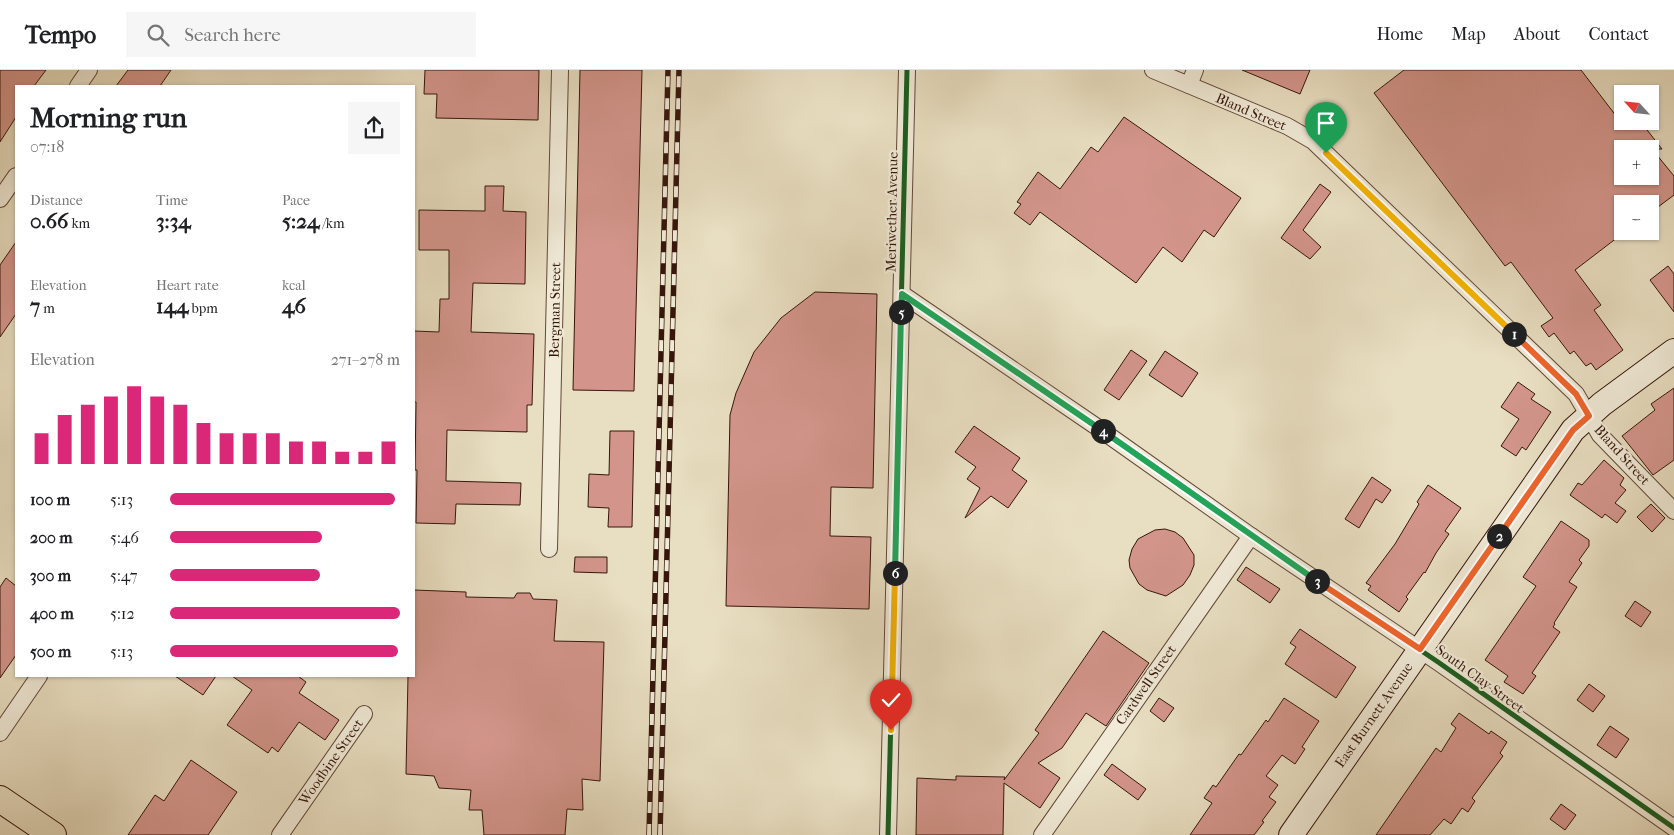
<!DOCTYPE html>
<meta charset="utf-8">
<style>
:root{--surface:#fff;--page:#f6f6f6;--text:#202124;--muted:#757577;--line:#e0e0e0;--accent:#db2777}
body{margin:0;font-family:"IM FELL French Canon",serif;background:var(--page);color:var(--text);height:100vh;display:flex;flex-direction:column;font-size:19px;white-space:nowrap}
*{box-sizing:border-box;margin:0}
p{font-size:16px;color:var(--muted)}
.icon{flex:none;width:28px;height:28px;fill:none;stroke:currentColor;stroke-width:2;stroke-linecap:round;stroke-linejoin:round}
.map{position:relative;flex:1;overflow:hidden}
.sheet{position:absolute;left:15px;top:15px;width:400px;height:592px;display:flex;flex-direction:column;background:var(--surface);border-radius:0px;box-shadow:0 1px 4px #0004}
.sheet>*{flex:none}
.needle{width:32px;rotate:297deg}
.controls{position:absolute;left:1614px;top:15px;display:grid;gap:10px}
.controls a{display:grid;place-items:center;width:45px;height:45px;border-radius:0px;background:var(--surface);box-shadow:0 1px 4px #0004;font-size:25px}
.pin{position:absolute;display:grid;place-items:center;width:42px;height:42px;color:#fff;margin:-51px -21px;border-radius:50% 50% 50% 0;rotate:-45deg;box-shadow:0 0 5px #0007}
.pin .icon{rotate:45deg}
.km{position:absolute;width:25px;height:25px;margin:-12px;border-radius:50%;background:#222;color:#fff;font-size:14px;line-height:25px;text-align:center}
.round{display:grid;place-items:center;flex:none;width:52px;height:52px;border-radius:0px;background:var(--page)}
.overview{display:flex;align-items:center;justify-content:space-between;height:85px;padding:0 15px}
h1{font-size:28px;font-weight:700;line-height:38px}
.stats{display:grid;grid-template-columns:repeat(3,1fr);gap:8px;height:85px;padding:5px 15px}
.stats div{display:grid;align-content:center}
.stats b{font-size:21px;font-weight:700}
.stats small{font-size:14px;font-weight:400}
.stats p{font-size:14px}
.chart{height:140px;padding:10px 15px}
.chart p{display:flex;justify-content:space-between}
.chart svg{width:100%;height:90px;margin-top:5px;stroke:var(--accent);stroke-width:6}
ul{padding:0 15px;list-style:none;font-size:16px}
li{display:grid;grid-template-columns:80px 60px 1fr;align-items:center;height:38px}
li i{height:12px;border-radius:6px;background:var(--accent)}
header{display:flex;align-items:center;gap:30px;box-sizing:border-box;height:70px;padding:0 25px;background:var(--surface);border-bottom:1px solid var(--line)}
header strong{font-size:24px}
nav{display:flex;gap:28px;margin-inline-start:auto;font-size:18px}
.search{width:350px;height:45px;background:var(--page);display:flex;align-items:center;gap:12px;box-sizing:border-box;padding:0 18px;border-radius:0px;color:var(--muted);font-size:19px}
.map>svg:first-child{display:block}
.building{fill:#d3958b;stroke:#36160b;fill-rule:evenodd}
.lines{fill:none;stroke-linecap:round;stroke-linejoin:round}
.street-casing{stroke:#624838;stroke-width:18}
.secondary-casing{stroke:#36160b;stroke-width:26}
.primary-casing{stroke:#36160b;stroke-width:28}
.street{stroke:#f0ead7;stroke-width:16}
.secondary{stroke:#f0ead7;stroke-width:24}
.primary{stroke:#e8dec1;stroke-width:26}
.rail-casing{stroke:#36160b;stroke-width:5.5}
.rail{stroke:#f0ead7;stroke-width:4;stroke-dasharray:11;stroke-linecap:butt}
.cycleway-casing{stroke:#f0ead7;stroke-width:8}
.cycleway{stroke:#1b5e20;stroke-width:5}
.split-1-casing{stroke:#fff;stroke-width:10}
.split-2-casing{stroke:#fff;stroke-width:10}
.split-3-casing{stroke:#fff;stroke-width:10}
.split-4-casing{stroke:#fff;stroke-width:10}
.split-5-casing{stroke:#fff;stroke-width:10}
.split-6-casing{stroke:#fff;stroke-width:10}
.split-7-casing{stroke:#fff;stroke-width:10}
.split-1{stroke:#f5b400;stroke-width:6}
.split-2{stroke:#f0652b;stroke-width:6}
.split-3{stroke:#f0652b;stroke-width:6}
.split-4{stroke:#22a559;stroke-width:6}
.split-5{stroke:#22a559;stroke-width:6}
.split-6{stroke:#22a559;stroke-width:6}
.split-7{stroke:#f5b400;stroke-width:6}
.labels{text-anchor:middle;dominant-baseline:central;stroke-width:4.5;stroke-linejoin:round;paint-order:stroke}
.street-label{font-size:14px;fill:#36160b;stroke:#f0ead7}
</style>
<header>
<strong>Tempo</strong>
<div class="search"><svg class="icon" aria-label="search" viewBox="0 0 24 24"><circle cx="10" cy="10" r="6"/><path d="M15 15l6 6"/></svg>Search here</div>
<nav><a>Home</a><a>Map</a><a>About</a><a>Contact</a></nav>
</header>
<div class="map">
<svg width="1674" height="765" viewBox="0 0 1674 765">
<rect width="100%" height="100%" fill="#e8dec1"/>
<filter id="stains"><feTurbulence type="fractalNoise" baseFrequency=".004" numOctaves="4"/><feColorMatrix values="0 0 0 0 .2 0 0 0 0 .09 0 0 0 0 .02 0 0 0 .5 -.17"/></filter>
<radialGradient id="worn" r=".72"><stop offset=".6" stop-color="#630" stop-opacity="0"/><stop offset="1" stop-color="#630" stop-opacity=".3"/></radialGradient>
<g class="building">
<path d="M0 0H46L34 16H16V47L0 72Z"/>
<path d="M128 0H171L160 16H116Z"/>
<path d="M425 0H539L538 50 436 48 437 24H424Z"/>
<path d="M580 0H642L634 321 573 320Z"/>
<path d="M1242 0H1310L1300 24Z"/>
<path d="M1404 0H1581L1620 51H1640L1662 79H1652L1674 106V125L1650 143V134H1622V164L1575 200 1601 235 1594 240 1623 280 1596 300 1591 293 1586 296 1574 281 1570 284 1554 263 1549 267 1541 256 1553 248 1511 192 1505 196 1374 23ZM1622 79H1650V106H1622Z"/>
<path d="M1124 47 1241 128 1214 167 1204 160 1182 192 1163 177 1136 213 1040 142 1030 155 1014 143 1021 134 1017 132 1038 102 1060 119 1091 77 1098 82Z"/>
<path d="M1320 114 1331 122 1303 160 1321 177 1310 189 1281 168Z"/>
<path d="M485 116H504L503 141 526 142 525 214 473 213 471 262 534 264 532 335H527V362L447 360 446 411 521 413 520 435 456 434 455 454 416 453 417 400H415L416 332H414V261L439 262 440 229H449V180H419V140L485 141Z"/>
<path d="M16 172V244L0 267V195Z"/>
<path d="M1668 196 1674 204V242L1650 210Z"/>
<path d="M815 222 877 224 873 418 831 417 830 466 871 467 869 539 726 536 730 345 736 323 754 282 781 248Z"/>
<path d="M1131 280 1147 291 1119 330 1104 320Z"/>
<path d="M1165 281 1198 303 1182 327 1149 305Z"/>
<path d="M1518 312 1535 324 1531 329 1551 342 1526 380 1522 377 1516 386 1501 376 1519 349 1501 337Z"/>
<path d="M1674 318V390L1653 405 1622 366 1655 340 1651 334Z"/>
<path d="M974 356 1020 388 1012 400 1027 411 1008 438 991 426 965 448 980 418 967 409 976 397 955 382Z"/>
<path d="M610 361H634L632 457H608L609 438 588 437 589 404 609 405Z"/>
<path d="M1604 390 1624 408 1620 415 1626 420 1615 433 1626 441 1617 453 1605 444 1602 448 1570 425 1578 413 1582 415Z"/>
<path d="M1372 407 1391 420 1382 433 1376 429 1359 458 1345 449Z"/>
<path d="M1428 415 1461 438 1445 461 1449 464 1436 483 1425 503 1424 502 1406 527 1408 529 1399 542 1368 520 1371 516 1366 513 1395 474 1419 434 1417 432Z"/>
<path d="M1651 434 1665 448 1652 462 1637 447Z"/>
<path d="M1561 451 1589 470V476L1579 490 1582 493 1569 512 1577 517 1554 553 1555 554 1553 557 1560 562 1532 603 1536 606 1523 624 1504 612 1508 606 1485 590 1536 516 1523 507Z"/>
<path d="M1165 459 1175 462 1183 468 1194 485V495L1190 505 1183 515 1166 526 1147 520 1139 514 1130 498 1129 490 1132 479 1138 469 1155 460Z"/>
<path d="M575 487H607V503L574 502Z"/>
<path d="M1246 497 1280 519 1270 533 1237 510Z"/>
<path d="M6 508 16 516V585L0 608V517Z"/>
<path d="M414 520 466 522V527L514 528 517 523H530L533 529 557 530 554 571 604 572 600 711 582 709 583 740 567 739 565 765H484L482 740H469L471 720 439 718 434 706 406 704 408 606H414Z"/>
<path d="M1635 531 1651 542 1641 557 1625 546Z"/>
<path d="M1300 559 1356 597 1336 628 1285 594 1296 577 1290 573Z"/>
<path d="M1103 561 1149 593 1106 656 1086 643 1062 678 1038 693 1060 708 1040 738 1004 713 1003 765H916L917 708 956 710V706L1005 707 1004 710 1039 663 1035 660Z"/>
<path d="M175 606H216L203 625Z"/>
<path d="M232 606H298L306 612 299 623 339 650 325 670 299 652 278 682 272 677 268 683 227 655 252 620Z"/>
<path d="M1589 614 1605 626 1593 642 1577 630Z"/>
<path d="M1159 628 1174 638 1164 652 1150 641Z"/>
<path d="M1284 628 1319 651 1302 677 1305 679 1295 694 1282 685 1266 706 1278 715 1269 727 1276 732 1262 751 1264 752 1254 765H1190L1212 733 1204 728 1213 715 1216 717 1239 684 1241 685 1266 650 1268 652Z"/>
<path d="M1459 643 1489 664 1491 661 1507 672 1500 683 1503 686 1472 728 1475 731 1468 742 1462 738 1451 754 1444 749 1430 765H1376L1436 678 1441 682 1456 658 1451 654Z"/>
<path d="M1610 656 1629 669 1616 688 1597 675Z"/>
<path d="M191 690 237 722 208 765H128L155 725 164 731Z"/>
<path d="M1112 694 1146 719 1138 730 1104 705Z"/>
<path d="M1561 734 1576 745 1565 760 1550 749Z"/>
</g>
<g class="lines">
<g class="street-casing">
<g id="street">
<path d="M1153 0 1287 56 1313 71 1576 324 1600 365 1674 441"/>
<path d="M1189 15 1195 0"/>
<path d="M78 16 89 0"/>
<path d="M0 129 16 106"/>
<path d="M902 224 1094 355 1251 466 1438 592 1674 758"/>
<path d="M549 479 560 0"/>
<path d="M0 663 39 606"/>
<path d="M280 765 364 644"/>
<path d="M888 765 907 0"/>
<path d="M1042 765 1251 466"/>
</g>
</g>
<g class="secondary-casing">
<path id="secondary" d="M1291 765 1573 360 1602 334 1674 281"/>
</g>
<g class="primary-casing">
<path id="primary" d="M0 729 53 765"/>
</g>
<use href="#street" class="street"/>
<use href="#secondary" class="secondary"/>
<use href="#primary" class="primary"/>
<g class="rail-casing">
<g id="rail">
<path d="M649 765 668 0"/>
<path d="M660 765 679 0"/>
</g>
</g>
<use href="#rail" class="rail"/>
<g class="cycleway-casing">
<g id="cycleway">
<path d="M902 224 1094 355 1251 466 1438 592 1674 758"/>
<path d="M888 765 907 0"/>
</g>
</g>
<use href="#cycleway" class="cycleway"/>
</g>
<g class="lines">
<g class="split-1-casing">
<path id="split-1" d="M1326 83 1514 264"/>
</g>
<g class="split-2-casing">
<path id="split-2" d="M1499 466 1573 360 1589 346 1576 324 1514 264"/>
</g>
<g class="split-3-casing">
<path id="split-3" d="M1317 511 1420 579 1499 466"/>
</g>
<g class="split-4-casing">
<path id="split-4" d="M1103 361 1317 511"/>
</g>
<g class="split-5-casing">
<path id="split-5" d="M901 242 902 224 1103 361"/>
</g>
<g class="split-6-casing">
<path id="split-6" d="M895 503 901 242"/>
</g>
<g class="split-7-casing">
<path id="split-7" d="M891 660 895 503"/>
</g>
<use href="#split-1" class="split-1"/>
<use href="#split-2" class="split-2"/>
<use href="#split-3" class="split-3"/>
<use href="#split-4" class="split-4"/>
<use href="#split-5" class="split-5"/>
<use href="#split-6" class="split-6"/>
<use href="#split-7" class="split-7"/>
</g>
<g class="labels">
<g class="street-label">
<text transform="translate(1251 42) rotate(23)">Bland Street</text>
<text transform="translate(892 142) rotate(-89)">Meriwether Avenue</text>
<text transform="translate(555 240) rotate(-89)">Bergman Street</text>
<text transform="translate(1622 385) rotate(48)">Bland Street</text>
<text transform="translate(1480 609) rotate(36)">South Clay Street</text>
<text transform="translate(1146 615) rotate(-55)">Cardwell Street</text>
<text transform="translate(1374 645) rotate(-55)">East Burnett Avenue</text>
<text transform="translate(331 692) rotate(-55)">Woodbine Street</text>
</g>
</g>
<rect width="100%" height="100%" filter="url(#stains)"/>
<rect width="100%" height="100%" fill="url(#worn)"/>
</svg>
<div class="controls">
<a><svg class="needle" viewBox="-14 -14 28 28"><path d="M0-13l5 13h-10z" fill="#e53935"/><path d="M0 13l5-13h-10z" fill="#757577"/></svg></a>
<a>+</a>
<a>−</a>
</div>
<div class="pin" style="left:1326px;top:83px;background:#1e9e55"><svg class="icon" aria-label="arrive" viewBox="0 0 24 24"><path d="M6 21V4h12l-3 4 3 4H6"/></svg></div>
<div class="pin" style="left:891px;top:660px;background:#d93025"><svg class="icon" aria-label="check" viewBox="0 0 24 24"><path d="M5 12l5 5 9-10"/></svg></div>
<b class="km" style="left:1514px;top:264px">1</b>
<b class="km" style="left:1499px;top:466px">2</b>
<b class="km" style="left:1317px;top:511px">3</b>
<b class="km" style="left:1103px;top:361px">4</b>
<b class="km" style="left:901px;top:242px">5</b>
<b class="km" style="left:895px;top:503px">6</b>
<section class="sheet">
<div class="overview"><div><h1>Morning run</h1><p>07:18</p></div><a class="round"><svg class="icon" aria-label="share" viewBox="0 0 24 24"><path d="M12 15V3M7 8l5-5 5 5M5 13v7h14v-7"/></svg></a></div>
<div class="stats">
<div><p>Distance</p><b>0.66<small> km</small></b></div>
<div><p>Time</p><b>3:34</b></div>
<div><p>Pace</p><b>5:24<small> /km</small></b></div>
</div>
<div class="stats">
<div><p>Elevation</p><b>7<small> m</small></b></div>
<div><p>Heart rate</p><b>144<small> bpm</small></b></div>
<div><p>kcal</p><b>46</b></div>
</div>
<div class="chart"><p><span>Elevation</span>271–278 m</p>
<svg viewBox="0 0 160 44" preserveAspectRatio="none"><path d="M5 44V29M15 44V20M25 44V15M35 44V11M45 44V6M55 44V11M65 44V15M75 44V24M85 44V29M95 44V29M105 44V29M115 44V33M125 44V33M135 44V38M145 44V38M155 44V33"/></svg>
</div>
<ul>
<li><b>100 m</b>5:13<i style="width:98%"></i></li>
<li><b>200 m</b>5:46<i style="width:66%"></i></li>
<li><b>300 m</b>5:47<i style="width:65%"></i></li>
<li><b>400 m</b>5:12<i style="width:100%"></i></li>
<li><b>500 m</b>5:13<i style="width:99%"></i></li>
</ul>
</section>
</div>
